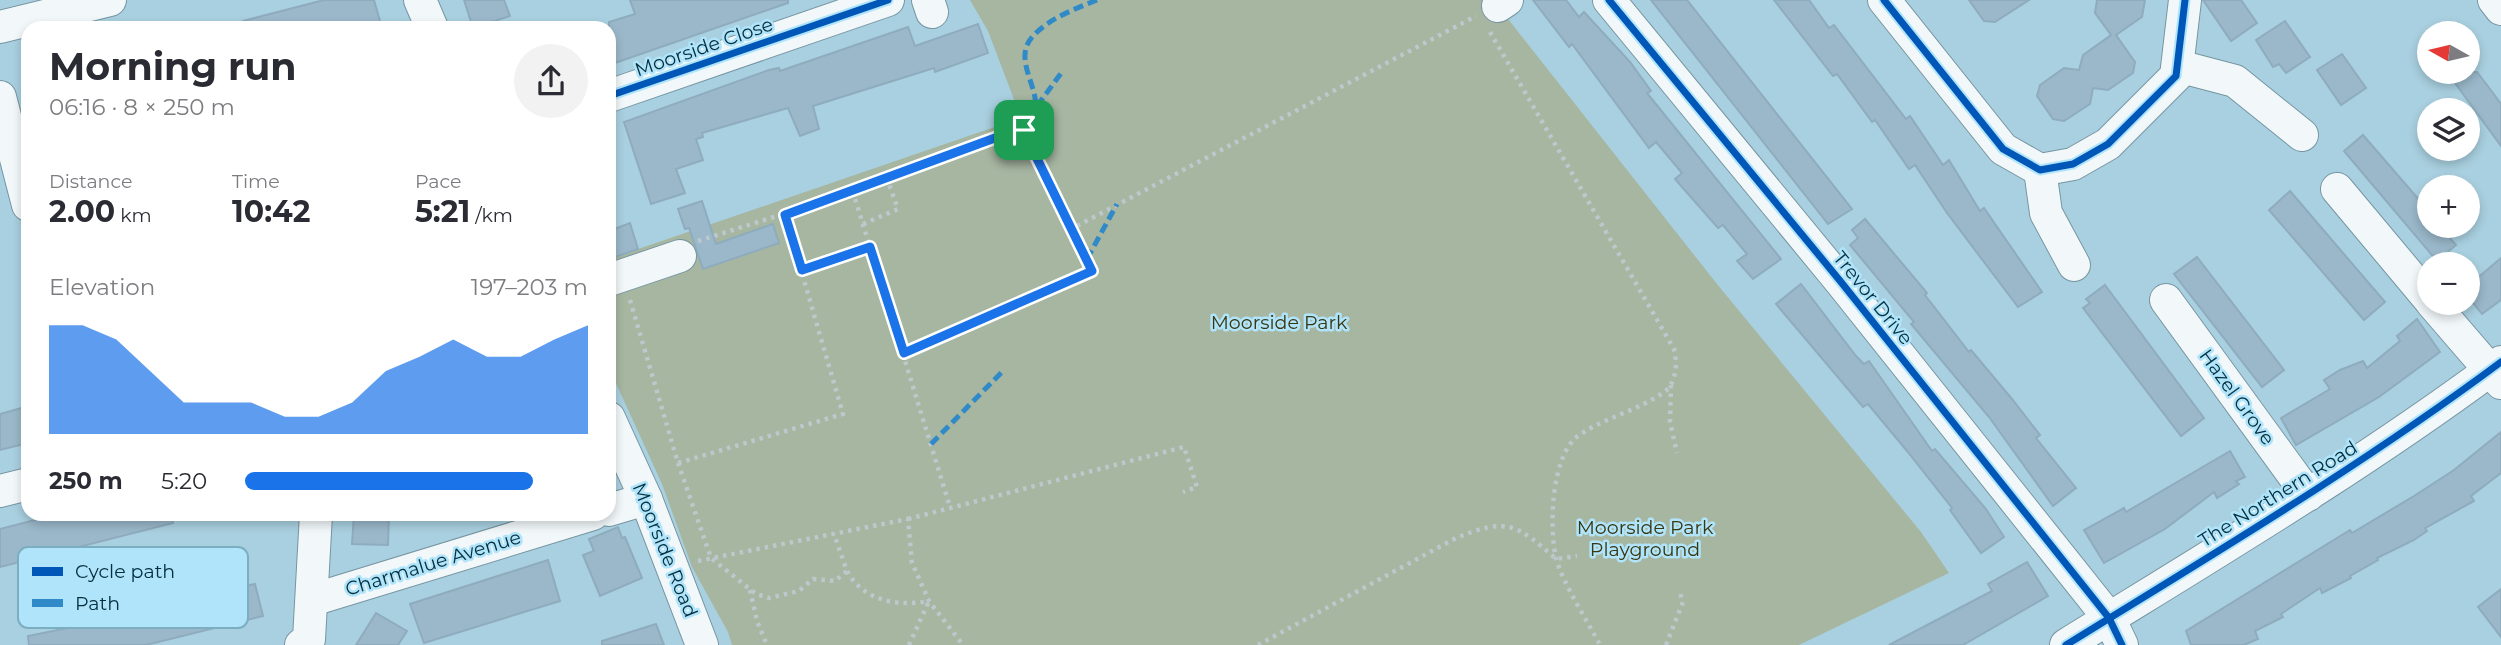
<!DOCTYPE html>
<meta charset="utf-8">
<style>
:root{--surface:#fff;--page:#f2f2f3;--text:#2b2b33;--muted:#7c7c81;--accent:#1a73e8}
body{margin:0;font-family:Montserrat,sans-serif;background:var(--page);color:var(--text);height:100vh;display:flex;flex-direction:column;font-size:26px;white-space:nowrap}
*{box-sizing:border-box;margin:0}
p{font-size:23px;color:var(--muted)}
.icon{flex:none;width:38px;height:38px;fill:none;stroke:currentColor;stroke-width:2;stroke-linecap:round;stroke-linejoin:round}
.map{position:relative;flex:1;overflow:hidden}
.side{position:absolute;left:21px;top:21px;width:595px;height:500px;display:flex;flex-direction:column;background:var(--surface);border-radius:21px;box-shadow:0 4px 10px #0003}
.side>*{flex:none}
.needle{width:46px;rotate:278deg}
.buttons{position:absolute;left:2417px;top:21px;display:grid;gap:14px}
.buttons a{display:grid;place-items:center;width:63px;height:63px;border-radius:50%;background:var(--surface);box-shadow:0 4px 10px #0003;font-size:35px}
.pin{position:absolute;display:grid;place-items:center;width:60px;height:60px;color:#fff;margin:-30px;border-radius:14px;box-shadow:0 4px 10px #0006}
.round{display:grid;place-items:center;flex:none;width:74px;height:74px;border-radius:37px;background:var(--page)}
.headline{display:flex;align-items:center;justify-content:space-between;height:119px;padding:0 28px}
h1{font-size:38px;font-weight:700;line-height:52px}
.stats{display:grid;grid-template-columns:repeat(3,1fr);gap:10px;height:119px;padding:7px 28px}
.stats div{display:grid;align-content:center}
.stats b{font-size:30px;font-weight:700}
.stats small{font-size:19px;font-weight:400}
.stats p{font-size:19px}
.chart{height:196px;padding:14px 28px}
.chart p{display:flex;justify-content:space-between}
.chart svg{width:100%;height:126px;margin-top:7px;fill:var(--accent);opacity:.7}
ul{padding:0 28px;list-style:none;font-size:23px}
li{display:grid;grid-template-columns:112px 84px 1fr;align-items:center;height:52px}
li i{height:18px;border-radius:9px;background:var(--accent)}
.map>svg:first-child{display:block}
.green{fill:#a6b6a1}
.building{fill:#9ab8ca;stroke:#8eacbd;stroke-width:2}
.lines{fill:none;stroke-linecap:round;stroke-linejoin:round}
.minor-casing{stroke:#7695a2;stroke-width:34}
.path{stroke:#bcc8cc;stroke-width:4.5;stroke-dasharray:3.5 5;stroke-linecap:butt}
.minor{stroke:#f2f8fa;stroke-width:32}
.quiet{stroke:#308ac7;stroke-width:5;stroke-dasharray:10 5;stroke-linecap:butt}
.cycleway-casing{stroke:#b0e4fa;stroke-width:11}
.cycleway{stroke:#0057b8;stroke-width:7}
.route-casing{stroke:#fff;stroke-width:14}
.route{stroke:#1a73e8;stroke-width:9}
.labels{text-anchor:middle;dominant-baseline:central;stroke-width:5;stroke-linejoin:round;paint-order:stroke}
.street-label{font-size:19px;fill:#042f3d;stroke:#b0e4fa}
.park-label{font-size:19px;fill:#393610;stroke:#b0e4fa}
.key{fill:#b0e4fa;stroke:#7caec1;stroke-width:2}
.key-label{font-size:19px;fill:#042f3d}
</style>
<div class="map">
<svg width="2501" height="645" viewBox="0 0 2501 645">
<rect width="100%" height="100%" fill="#a9d0e0"/>
<path class="green" d="M970 0H1493L1717 284 1921 532 1949 573 1799 645H732L728 632 692 567 662 484 609 368V259L1021 118 988 31Z"/>
<g class="building">
<path d="M324 0H374L382 28H362L360 23 343 28H244L243 21Z"/>
<path d="M464 0H504L510 16 492 22 494 28H473Z"/>
<path d="M630 0H788V3L609 65V22L635 14Z"/>
<path d="M1533 0H1566L1579 17 1584 12 1630 62 1651 91 1647 93 1781 259 1753 279 1737 261 1747 254 1723 225 1718 228 1675 179 1682 173 1656 142 1649 148 1572 44 1569 47Z"/>
<path d="M1651 0H1687L1852 209 1828 224Z"/>
<path d="M1774 0H1809L1829 28 1834 25 1906 119 1910 116 1943 165 1949 160 1980 211 1984 208 2042 292 2018 307 1947 213 1915 165 1909 169 1875 120 1872 122 1837 74 1833 76Z"/>
<path d="M1969 0H2029L1995 22 1984 21Z"/>
<path d="M2097 0H2145L2142 17 2116 35 2135 62 2133 73 2108 90 2093 88 2090 104 2064 121 2053 119 2037 96 2040 85 2064 68 2079 70 2083 55 2111 35 2095 13Z"/>
<path d="M2203 0H2241L2257 23 2231 41Z"/>
<path d="M2285 21 2310 57 2286 73 2279 64 2273 67 2256 40Z"/>
<path d="M978 24 988 53 935 72 934 68 813 106 819 129 800 136 788 108 702 133 703 137 696 139 703 160 676 169 685 193 651 204 624 122 769 70 779 68 780 71 908 27 915 46Z"/>
<path d="M2342 54 2366 88 2341 105 2317 70Z"/>
<path d="M2447 72H2477L2490 89 2501 104V146Z"/>
<path d="M2363 135 2427 209 2429 226H2439L2456 245 2437 261 2344 151Z"/>
<path d="M2290 191 2385 302 2364 320 2269 210Z"/>
<path d="M702 201 716 244 773 224 779 243 703 269 689 228 685 229 678 209Z"/>
<path d="M1865 219 1927 293 1925 295 1969 352 1971 350 2012 399 2040 435 2036 438 2076 488 2053 506 1989 417 1911 324 1914 322 1850 245 1858 238 1852 230Z"/>
<path d="M630 223 638 249 609 259V231Z"/>
<path d="M2197 257 2284 370 2262 387 2174 274Z"/>
<path d="M2501 258V300L2482 314 2468 297V286Z"/>
<path d="M1801 284 1856 356 1864 364 1869 361 1932 451 1935 449 1986 509 2004 537 1981 553 1950 510 1952 508 1907 451 1868 404 1863 407 1776 304Z"/>
<path d="M2105 285 2204 418 2181 436 2083 308 2090 303 2086 299Z"/>
<path d="M2417 319 2440 352 2379 397 2296 445 2281 418 2330 389 2324 380 2340 370 2363 361 2367 368 2400 341 2397 336Z"/>
<path d="M28 406V443L0 450V414Z"/>
<path d="M2501 432V473L2471 496 2474 501 2425 528 2427 531 2414 540 2377 558 2378 560 2350 576 2351 578 2322 593 2320 588 2281 614 2283 617 2255 631 2258 639 2244 645H2191L2186 631 2350 530 2352 533 2414 496 2454 470Z"/>
<path d="M2230 451 2245 477 2236 481 2239 484 2217 498 2214 492 2165 529 2104 563 2084 530 2124 508 2126 512Z"/>
<path d="M58 514H172L173 523 0 567V529Z"/>
<path d="M354 514H389L388 545 352 544Z"/>
<path d="M618 527 622 538 625 537 642 578 600 596 583 555 594 551 589 539Z"/>
<path d="M548 560 560 601 424 643 410 604Z"/>
<path d="M2027 562 2048 596 1963 645H1889L1992 591 1988 584Z"/>
<path d="M255 584 263 616 146 645H29L28 636 142 613 193 597Z"/>
<path d="M2501 589V637L2478 607Z"/>
<path d="M376 613 407 631 398 645H356Z"/>
<path d="M656 624 664 645H602V641Z"/>
</g>
<g class="lines">
<g class="minor-casing">
<g id="minor">
<path d="M420 0 432 28"/>
<path d="M928 0 932 12"/>
<path d="M1609 0 1841 282 2109 618 2122 645"/>
<path d="M1884 0 2003 149 2040 170 2073 164 2108 144 2176 76 2185 0"/>
<path d="M2494 0 2501 9"/>
<path d="M1498 6 1507 0"/>
<path d="M0 27 110 0"/>
<path d="M2178 66 2235 81 2302 135"/>
<path d="M609 96 888 0"/>
<path d="M0 97 28 205"/>
<path d="M2040 170 2046 213 2074 265"/>
<path d="M2337 189 2429 299"/>
<path d="M609 280 680 256"/>
<path d="M2166 300 2308 495"/>
<path d="M2432 303 2501 383"/>
<path d="M609 418 646 499 702 645"/>
<path d="M0 491 28 484"/>
<path d="M609 510 646 499"/>
<path d="M312 600 593 514"/>
<path d="M301 645 309 639 316 514"/>
<path d="M2066 645C2213 554 2363 465 2501 362"/>
</g>
</g>
<g class="path">
<path d="M1490 32 1674 349C1677 363 1677 375 1669 388 1643 410 1606 416 1578 436 1551 456 1549 527 1556 558 1562 582 1588 622 1600 645"/>
<path d="M853 192 1022 128 1073 228 1476 16"/>
<path d="M863 224 898 209 887 179"/>
<path d="M698 241 853 192 950 507"/>
<path d="M802 270 870 247"/>
<path d="M630 300 678 463 843 414 785 215"/>
<path d="M904 353 1092 271 1073 228"/>
<path d="M1671 385 1670 422 1677 453"/>
<path d="M678 463 711 558 756 594 769 598 799 591 813 579 835 581 847 571 834 534"/>
<path d="M908 519 1184 447 1197 487 1183 492"/>
<path d="M698 561 908 519 912 563 929 601 963 645"/>
<path d="M847 571C863 601 898 607 929 601"/>
<path d="M750 590 757 621 767 645"/>
<path d="M909 645 929 601"/>
<path d="M1258 645 1456 538C1507 517 1517 524 1556 559L1577 556"/>
<path d="M1666 645 1683 602 1679 590"/>
</g>
<use href="#minor" class="minor"/>
<g class="quiet">
<path d="M1037 106 1062 72"/>
<path d="M1024 130C1058 101 1005 64 1034 35 1050 18 1075 9 1097 0"/>
<path d="M1087 259 1117 204"/>
<path d="M931 444 1004 370"/>
</g>
<g class="cycleway-casing">
<g id="cycleway">
<path d="M1609 0 1841 282 2109 618 2122 645"/>
<path d="M1884 0 2003 149 2040 170 2073 164 2108 144 2176 76 2185 0"/>
<path d="M609 96 888 0"/>
<path d="M2066 645C2213 554 2363 465 2501 362"/>
</g>
</g>
<use href="#cycleway" class="cycleway"/>
</g>
<g class="lines">
<g class="route-casing">
<path id="route" d="M1022 128 1092 271 904 353 870 247 802 270 785 215Z"/>
</g>
<use href="#route" class="route"/>
</g>
<g class="labels">
<g class="street-label">
<text transform="translate(704 47) rotate(-19)">Moorside Close</text>
<text transform="translate(1873 298) rotate(51)">Trevor Drive</text>
<text transform="translate(2237 397) rotate(54)">Hazel Grove</text>
<text transform="translate(2278 494) rotate(-32)">The Northern Road</text>
<text transform="translate(665 550) rotate(68)">Moorside Road</text>
<text transform="translate(433 563) rotate(-17)">Charmalue Avenue</text>
</g>
<g class="park-label">
<text x="1279" y="322">Moorside Park</text>
<text x="1645" y="527">Moorside Park<tspan x="1645" dy="22">Playground</tspan></text>
</g>
</g>
<rect x="18" y="547" width="230" height="81" rx="10" class="key"/>
<rect x="32" y="567" width="31" height="9" fill="#0057b8"/>
<rect x="32" y="599" width="31" height="8" fill="#308ac7"/>
<g class="key-label">
<text x="75" y="578">Cycle path</text>
<text x="75" y="610">Path</text>
</g>
</svg>
<div class="buttons">
<a><svg class="needle" viewBox="-14 -14 28 28"><path d="M0-13l5 13h-10z" fill="#e53935"/><path d="M0 13l5-13h-10z" fill="#7c7c81"/></svg></a>
<a><svg class="icon" aria-label="layers" viewBox="0 0 24 24"><path d="M12 4l9 5-9 5-9-5zM3 14l9 5 9-5"/></svg></a>
<a>+</a>
<a>−</a>
</div>
<div class="pin" style="left:1024px;top:130px;background:#1e9e55"><svg class="icon" aria-label="arrive" viewBox="0 0 24 24"><path d="M6 21V4h12l-3 4 3 4H6"/></svg></div>
<section class="side">
<div class="headline"><div><h1>Morning run</h1><p>06:16 · 8 × 250 m</p></div><a class="round"><svg class="icon" aria-label="share" viewBox="0 0 24 24"><path d="M12 15V3M7 8l5-5 5 5M5 13v7h14v-7"/></svg></a></div>
<div class="stats">
<div><p>Distance</p><b>2.00<small> km</small></b></div>
<div><p>Time</p><b>10:42</b></div>
<div><p>Pace</p><b>5:21<small> /km</small></b></div>
</div>
<div class="chart"><p><span>Elevation</span>197–203 m</p>
<svg viewBox="0 0 160 44" preserveAspectRatio="none"><path d="M0 44V6L10 6L20 11L30 22L40 33L50 33L60 33L70 38L80 38L90 33L100 22L110 17L120 11L130 17L140 17L150 11L160 6V44z"/></svg>
</div>
<ul>
<li><b>250 m</b>5:20<i style="width:84%"></i></li>
</ul>
</section>
</div>
